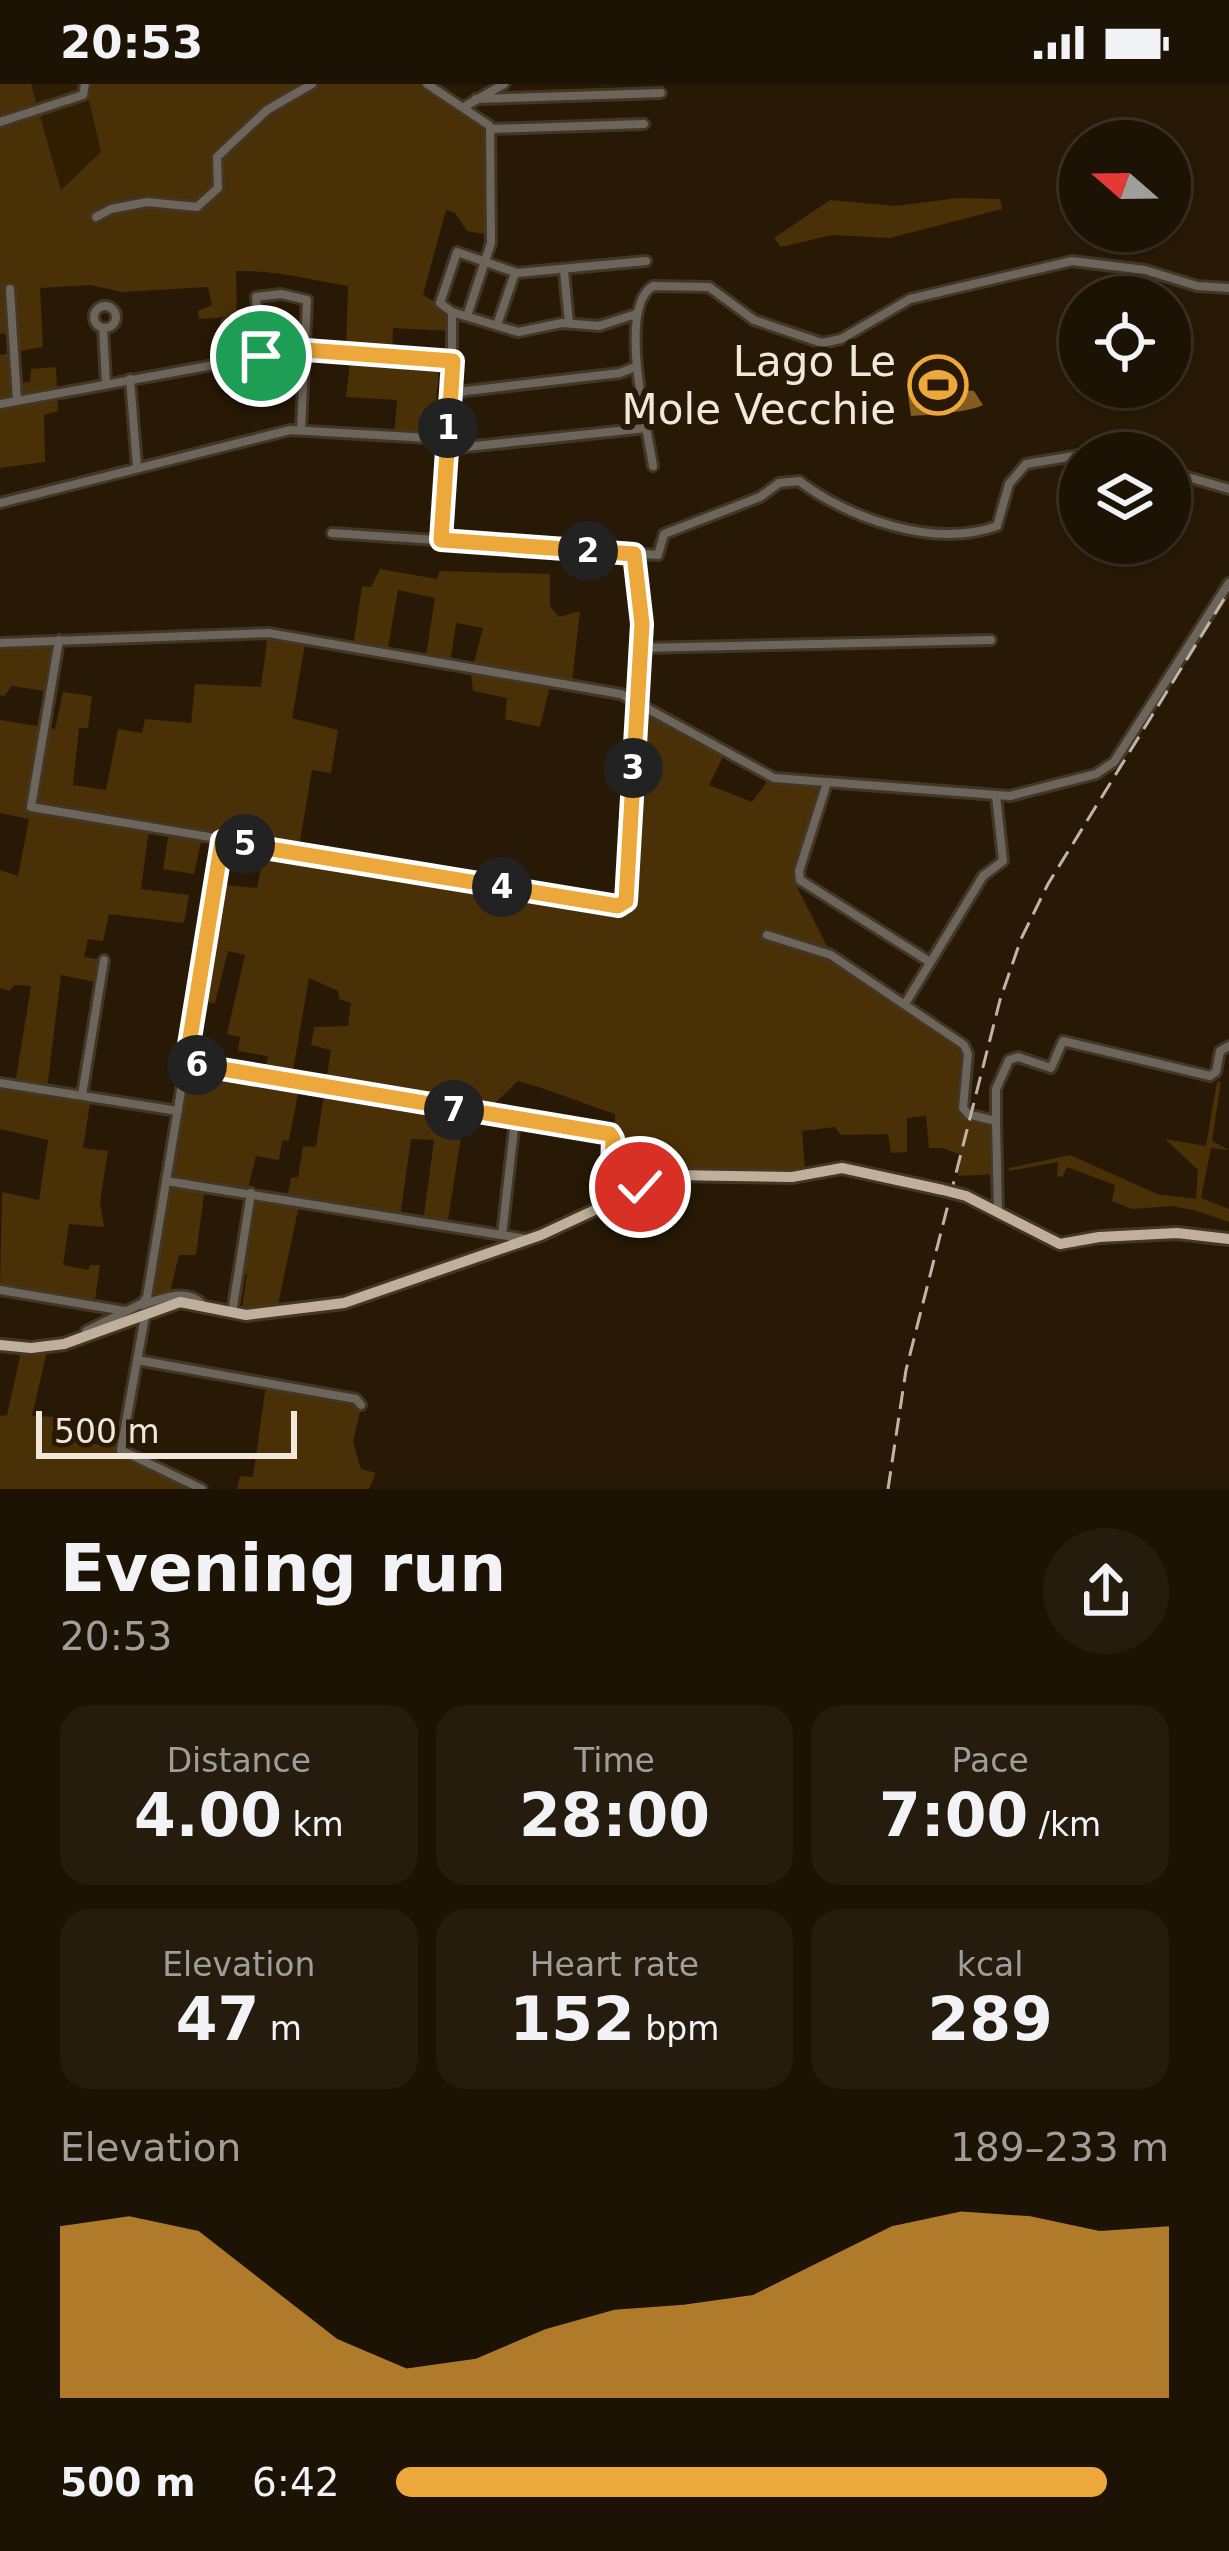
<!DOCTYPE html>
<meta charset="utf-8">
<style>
:root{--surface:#1d1304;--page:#251c0e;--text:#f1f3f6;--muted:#a09e9a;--line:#3b3226;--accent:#eda83c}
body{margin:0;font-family:"DejaVu Sans",sans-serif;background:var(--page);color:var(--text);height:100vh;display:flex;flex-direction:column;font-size:45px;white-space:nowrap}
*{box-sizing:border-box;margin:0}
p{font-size:39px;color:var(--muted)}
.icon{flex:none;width:66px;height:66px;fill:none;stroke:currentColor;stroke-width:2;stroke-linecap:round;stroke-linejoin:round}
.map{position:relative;height:1405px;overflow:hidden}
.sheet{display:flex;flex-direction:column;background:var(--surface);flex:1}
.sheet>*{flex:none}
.needle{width:78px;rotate:290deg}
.controls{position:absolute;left:1059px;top:36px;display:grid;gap:24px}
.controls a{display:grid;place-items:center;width:132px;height:132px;border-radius:50%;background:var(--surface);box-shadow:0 3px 9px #0004,0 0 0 3px var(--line);font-size:60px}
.scale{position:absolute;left:36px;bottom:30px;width:261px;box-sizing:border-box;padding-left:12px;border:6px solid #f1e7db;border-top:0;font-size:33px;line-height:42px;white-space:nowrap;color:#f1e7db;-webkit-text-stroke:9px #271905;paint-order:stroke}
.pin{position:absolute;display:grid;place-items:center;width:102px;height:102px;color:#fff;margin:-51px;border:6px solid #fff;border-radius:50%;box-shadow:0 3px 12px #0007}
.km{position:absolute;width:60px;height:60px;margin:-30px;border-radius:50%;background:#222;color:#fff;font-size:33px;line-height:60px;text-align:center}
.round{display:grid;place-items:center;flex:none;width:126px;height:126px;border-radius:63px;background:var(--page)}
.overview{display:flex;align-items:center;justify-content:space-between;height:204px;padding:0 60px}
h1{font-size:66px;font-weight:700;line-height:90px}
.metrics{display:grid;grid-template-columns:repeat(3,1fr);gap:18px;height:204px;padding:12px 60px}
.metrics div{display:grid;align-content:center;border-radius:30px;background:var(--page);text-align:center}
.metrics b{font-size:60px;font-weight:700}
.metrics small{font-size:33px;font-weight:400}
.metrics p{font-size:33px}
.chart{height:336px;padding:24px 60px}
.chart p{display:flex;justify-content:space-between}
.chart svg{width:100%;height:216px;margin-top:12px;fill:var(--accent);opacity:.7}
ul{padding:0 60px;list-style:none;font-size:39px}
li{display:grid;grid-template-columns:192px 144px 1fr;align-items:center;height:90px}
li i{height:30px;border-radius:15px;background:var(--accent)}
.status{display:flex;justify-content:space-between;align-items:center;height:84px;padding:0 60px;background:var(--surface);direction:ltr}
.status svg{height:33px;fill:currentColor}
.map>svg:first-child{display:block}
.built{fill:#301e03}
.green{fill:#4a3006}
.water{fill:#835c20}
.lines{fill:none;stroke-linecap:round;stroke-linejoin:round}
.minor-casing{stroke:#433623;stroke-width:14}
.major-casing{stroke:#433623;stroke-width:16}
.minor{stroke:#6c655b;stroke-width:8}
.major{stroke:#bfaf9b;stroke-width:10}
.rail{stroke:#bfb4a6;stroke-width:3;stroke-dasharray:18 9;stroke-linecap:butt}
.major-bridge-casing{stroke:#433623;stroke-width:16;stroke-linecap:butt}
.major-bridge{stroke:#bfaf9b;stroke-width:10}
.route-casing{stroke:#fff;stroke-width:24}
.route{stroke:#eda83c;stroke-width:15}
.labels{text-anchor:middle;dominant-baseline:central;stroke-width:12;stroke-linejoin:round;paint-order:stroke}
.poi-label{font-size:42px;fill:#f1e7db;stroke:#271905;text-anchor:end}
</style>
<div class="status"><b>20:53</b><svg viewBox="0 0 49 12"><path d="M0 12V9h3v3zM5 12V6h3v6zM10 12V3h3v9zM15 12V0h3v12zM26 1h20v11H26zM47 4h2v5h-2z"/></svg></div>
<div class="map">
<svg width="1229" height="1405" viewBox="0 0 1229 1405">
<rect width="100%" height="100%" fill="#271905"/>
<path class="built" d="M31 0H85L101 69 61 106Z"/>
<g class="green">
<path d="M0 0H31L61 106 101 68 85 0H431L488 38 490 151 467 147 455 129 446 126 423 211 452 228V247L393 244 392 272 453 277V290L439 289 432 355 394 352 397 316 346 313 351 270 346 269 348 202C310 196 275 186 236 187L237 238 227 240 225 233 199 235 198 227 212 221 208 203 122 208 91 201 40 204 43 263 14 268 17 299 30 298 31 285 56 283 58 327 44 331 45 378 0 384V271L13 268V250H0Z"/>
<path d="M958 114 1000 115 1002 125 890 154 832 151 781 163 774 154 830 116 895 122Z"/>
<path d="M380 485 437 495 440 487 550 490V522L559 533 580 527 572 598H551L540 643 505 635 507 614 473 607 471 590 483 544 456 539 450 580 426 572 435 514 398 506 387 569 353 563 362 502 371 503Z"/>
<path d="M268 549 306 555 292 634 338 646 331 689 312 686 298 769 618 822 626 816 637 616 725 669 709 701 752 718 769 695 824 699 794 797 827 862 838 873 971 964 965 1027 999 1035V1090L958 1092 961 1071 943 1064H929L926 1032 907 1034V1068L891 1069 888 1050 841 1051 835 1043 802 1047 806 1096 669 1097 611 1122 615 1030C581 1019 552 1006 518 997L494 1020 489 1031 465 1028 447 1142 423 1138 434 1056 411 1055 400 1134 300 1117 276 1230 241 1231 247 1190 238 1189 251 1109 287 1114 291 1094 298 1093 303 1062 316 1063 331 966 311 961 314 943 348 942 351 919 339 915 338 907 309 894 291 998 300 1000 289 1056 282 1057 279 1076 256 1072 247 1109 205 1103 196 1171H179L169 1212 146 1216 186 979 264 993 268 972 238 967 240 953 227 950 245 871 228 867 215 919 196 918 215 800 257 804 265 764 202 753 194 790 163 785 169 748 149 745 141 805 189 811 184 839 109 830 103 857 88 855 84 873 104 876 100 899 61 891 47 1005 91 1013 83 1064 108 1067 100 1118 104 1143 69 1140 63 1181 88 1186 90 1181H100L94 1222 0 1206 2 1108 39 1116 48 1056 0 1045V998L18 1000 16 994 31 902 14 901 10 907 0 904V786L18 792 29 735 0 729V636L55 645 63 608 92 612 88 644H79L73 701 106 706 118 645 142 649 145 635 191 639 195 600 261 603Z"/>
<path d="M59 556 51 608 12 602 4 612 0 611V559Z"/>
<path d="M1217 997 1221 998 1212 1057 1229 1066 1211 1064 1201 1114 1229 1125V1138L1194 1126 1171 1122 1132 1125 1112 1117 1115 1101 1067 1083 1063 1092 1057 1093 1058 1078 1009 1087V1084L1070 1071 1157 1110 1196 1115 1198 1086 1165 1055 1206 1062Z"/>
<path d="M48 1263 32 1332 61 1333 58 1356 121 1363 202 1405H0V1332L7 1331 22 1264Z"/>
<path d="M266 1300 358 1316 361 1323 353 1358 361 1385 376 1389 369 1405H237L240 1392 253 1393Z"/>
</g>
<path class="water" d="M928 302 974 307 983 321C971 328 927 331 911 332L908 310Z"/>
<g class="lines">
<g class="minor-casing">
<g id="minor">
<path d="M427 0 490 42 491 159 467 232"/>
<path d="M476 15 661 9"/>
<path d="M464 23 504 0"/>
<path d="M0 38 83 11 85 0"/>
<path d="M490 45 644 40"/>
<path d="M96 133 111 125 147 118 197 123 218 104 217 73 267 26 312 0"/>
<path d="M564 187 569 239"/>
<path d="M10 205 17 316"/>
<circle cx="105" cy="233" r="11"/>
<path d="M452 228 440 219 457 168 517 189 646 177"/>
<path d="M452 228 518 248 562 239 599 242 636 230"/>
<path d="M227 240 231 277"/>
<path d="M497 241 515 189"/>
<path d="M103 244 106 299"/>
<path d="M261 272 256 213 281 210 307 216 301 345"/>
<path d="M130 295 137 383"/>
<path d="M452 312 466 307 620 289 635 283"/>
<path d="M0 320 290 267 453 277"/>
<path d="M447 365 647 344"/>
<path d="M1100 369H1132"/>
<path d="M1170 379 1184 392 1229 405"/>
<path d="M653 382C647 344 617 223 653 202L709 203 754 236 822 259 841 255 910 215 1072 177 1145 186 1197 202 1229 204"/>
<path d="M0 419 290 346 429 354 446 349"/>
<path d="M332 449 658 471 664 450 760 413 779 399 799 397C849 434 933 465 997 442L1009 400 1026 380 1080 371"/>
<path d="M441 456 446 349 452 312V228"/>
<path d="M59 556 31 723 621 822 626 817 642 543 634 470"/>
<path d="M0 559 268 549 621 610 774 694 1010 712 1096 690 1114 678 1229 499"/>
<path d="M640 564 991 556"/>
<path d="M827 699 799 787 800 796 930 878"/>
<path d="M767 851 831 871 964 961 968 970 963 1024 969 1031"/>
<path d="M905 920 983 792 1003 777 996 711"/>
<path d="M186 979 609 1050 613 1055 611 1119"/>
<path d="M0 999 178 1027"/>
<path d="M82 1011 104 876"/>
<path d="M975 1032 996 1037 998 1128"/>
<path d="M996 1037V1005L1009 976 1018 973 1051 984 1063 957 1210 992 1216 988 1220 967 1229 962"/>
<path d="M166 1097 526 1155"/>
<path d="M502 1151 515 1036"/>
<path d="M0 1206 125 1227"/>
<path d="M142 1221C162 1214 187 1204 202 1220"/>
<path d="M232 1229 251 1109"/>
<path d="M145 1232 121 1366 202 1405"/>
<path d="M86 1247 143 1219 147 1213 222 757"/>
<path d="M137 1276 356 1315 361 1321"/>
</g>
</g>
<g class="major-casing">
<g id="major">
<path d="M966 1112 1060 1160 1099 1153 1177 1149 1229 1155"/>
<path d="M0 1261 31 1264 64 1260 180 1218 246 1231 344 1219 541 1151 670 1091 792 1093 842 1084 943 1106"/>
</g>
</g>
<use href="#minor" class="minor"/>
<use href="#major" class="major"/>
<path class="rail" d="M888 1405 906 1286 1000 916 1021 855 1048 800 1229 507"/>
<g class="major-bridge-casing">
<path id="major-bridge" d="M943 1106 966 1112"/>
</g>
<use href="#major-bridge" class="major-bridge"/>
</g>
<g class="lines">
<g class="route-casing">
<path id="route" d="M261 272 306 266 453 277 441 456 634 470 642 540 626 817 618 822 222 757 186 979 610 1050 613 1055 611 1119 640 1103"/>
</g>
<use href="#route" class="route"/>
</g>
<defs>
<g id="stadium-ring" transform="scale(3)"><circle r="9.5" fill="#271905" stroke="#eda83c" stroke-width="1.5"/><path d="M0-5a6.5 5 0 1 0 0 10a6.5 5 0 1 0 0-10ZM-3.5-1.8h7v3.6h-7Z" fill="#eda83c"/></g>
</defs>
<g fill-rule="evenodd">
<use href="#stadium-ring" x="938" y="301"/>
</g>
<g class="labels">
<g class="poi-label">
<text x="896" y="277">Lago Le<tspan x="896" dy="48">Mole Vecchie</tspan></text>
</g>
</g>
</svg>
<div class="controls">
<a><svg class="needle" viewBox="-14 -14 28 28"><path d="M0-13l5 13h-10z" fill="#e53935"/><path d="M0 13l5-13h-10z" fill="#a09e9a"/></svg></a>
<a><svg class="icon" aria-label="locate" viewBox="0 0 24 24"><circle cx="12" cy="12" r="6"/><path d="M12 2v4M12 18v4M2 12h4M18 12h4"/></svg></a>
<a><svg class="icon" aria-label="layers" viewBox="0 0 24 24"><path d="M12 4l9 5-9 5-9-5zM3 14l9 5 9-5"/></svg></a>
</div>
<div class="scale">500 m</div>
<div class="pin" style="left:261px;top:272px;background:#1e9e55"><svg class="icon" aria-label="arrive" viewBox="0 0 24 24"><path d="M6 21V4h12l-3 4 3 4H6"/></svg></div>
<div class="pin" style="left:640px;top:1103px;background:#d93025"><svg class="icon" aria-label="check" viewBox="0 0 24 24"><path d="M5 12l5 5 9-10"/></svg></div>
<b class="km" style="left:448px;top:344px">1</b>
<b class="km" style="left:588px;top:467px">2</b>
<b class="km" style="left:633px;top:684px">3</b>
<b class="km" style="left:502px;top:803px">4</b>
<b class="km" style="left:245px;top:760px">5</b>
<b class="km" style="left:197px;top:981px">6</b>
<b class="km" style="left:454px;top:1026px">7</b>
</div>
<section class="sheet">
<div class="overview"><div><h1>Evening run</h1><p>20:53</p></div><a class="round"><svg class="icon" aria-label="share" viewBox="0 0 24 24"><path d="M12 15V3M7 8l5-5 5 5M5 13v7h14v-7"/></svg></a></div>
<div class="metrics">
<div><p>Distance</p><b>4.00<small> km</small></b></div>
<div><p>Time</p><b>28:00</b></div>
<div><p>Pace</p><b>7:00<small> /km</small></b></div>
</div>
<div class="metrics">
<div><p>Elevation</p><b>47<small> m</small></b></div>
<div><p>Heart rate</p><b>152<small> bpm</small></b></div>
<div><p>kcal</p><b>289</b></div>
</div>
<div class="chart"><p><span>Elevation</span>189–233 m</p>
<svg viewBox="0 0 160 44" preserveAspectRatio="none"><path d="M0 44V9L10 7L20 10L30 21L40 32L50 38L60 36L70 30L80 26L90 25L100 23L110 16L120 9L130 6L140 7L150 10L160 9V44z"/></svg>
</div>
<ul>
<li><b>500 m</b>6:42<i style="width:92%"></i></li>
</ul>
</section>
